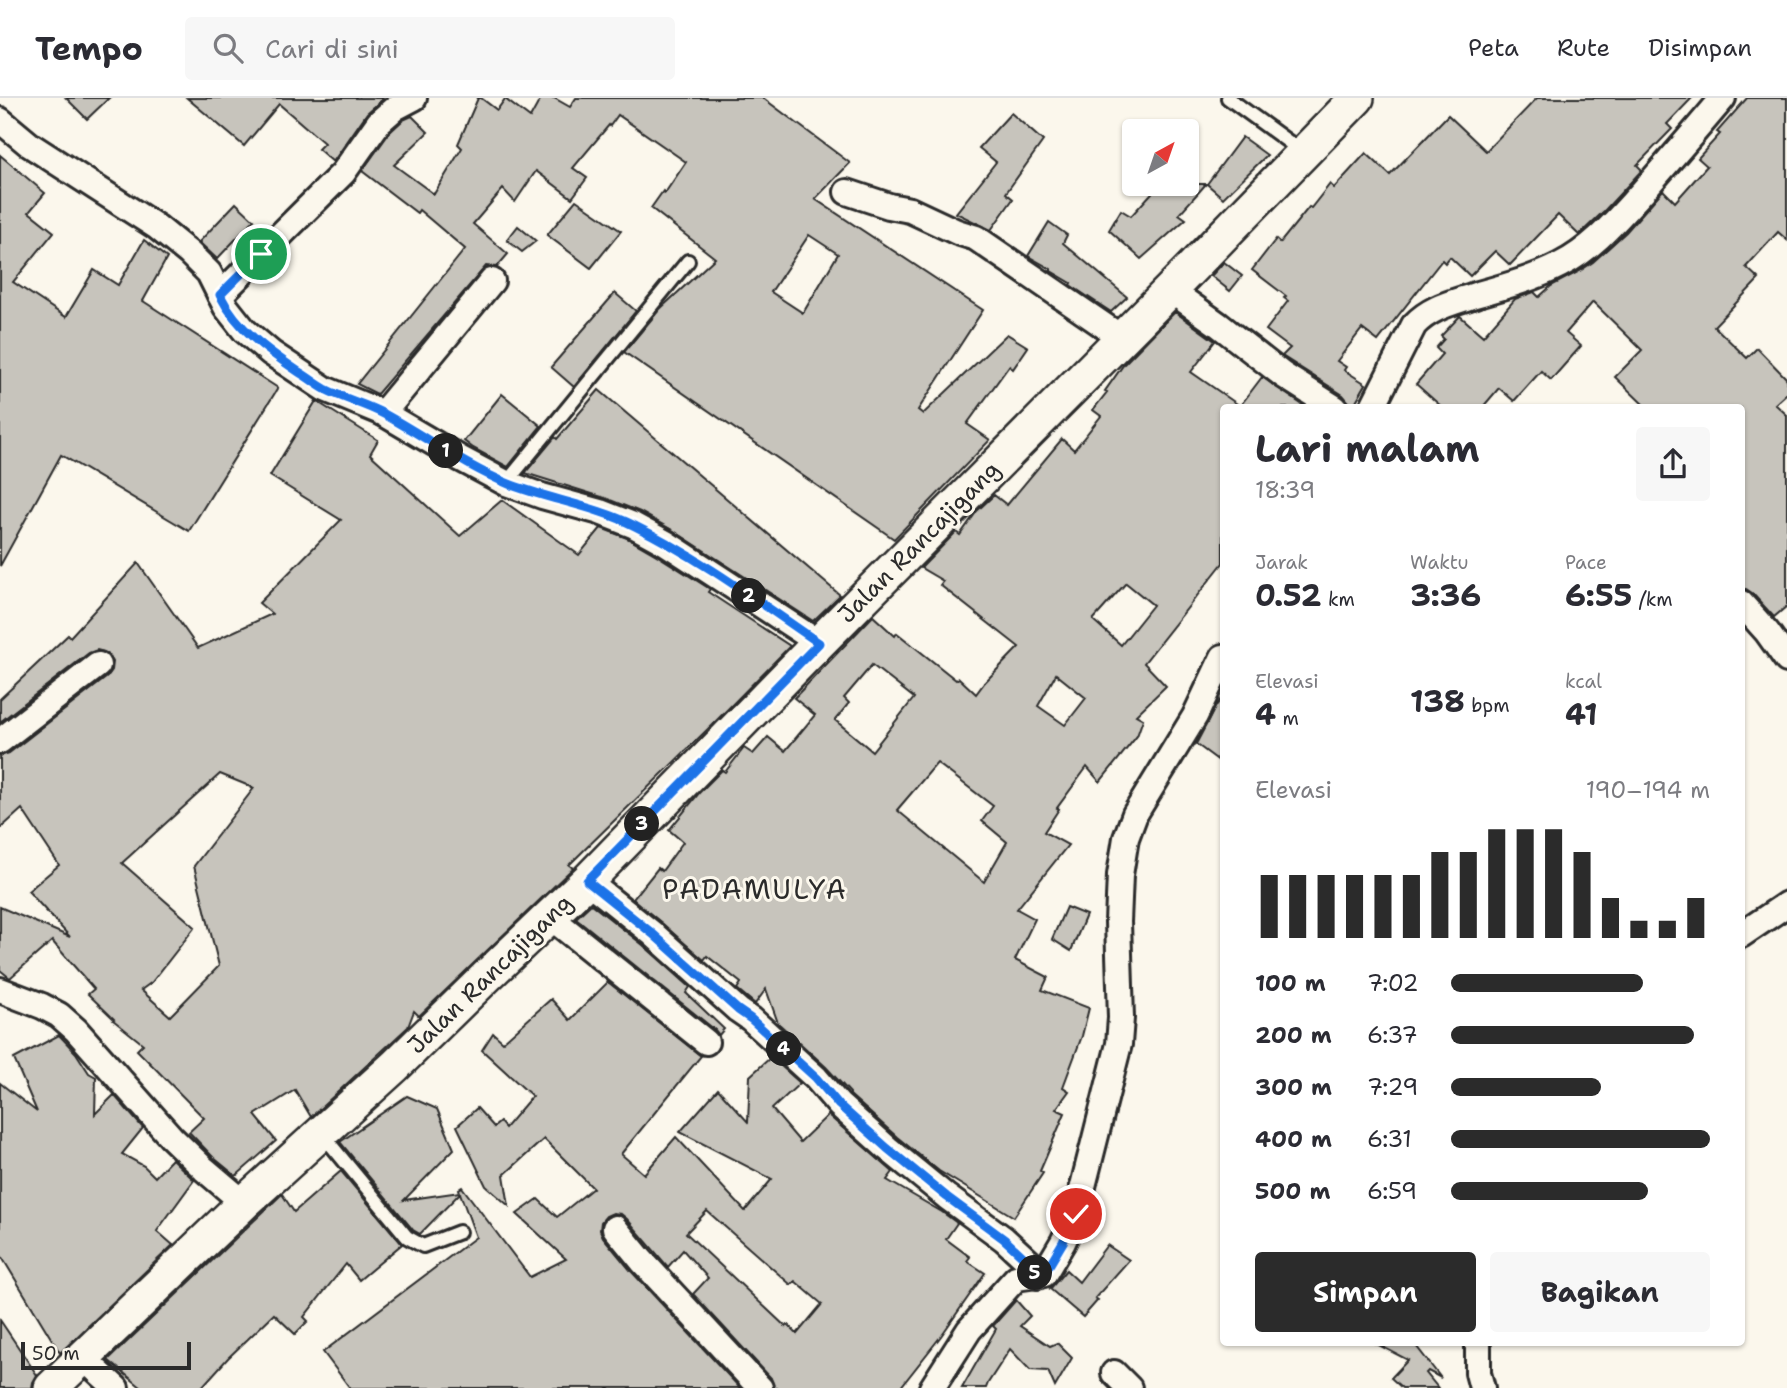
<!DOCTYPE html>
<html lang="id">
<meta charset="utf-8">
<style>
:root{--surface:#fff;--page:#f7f7f7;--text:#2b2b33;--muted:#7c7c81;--line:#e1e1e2;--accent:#2b2b2b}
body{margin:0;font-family:"Shantell Sans",sans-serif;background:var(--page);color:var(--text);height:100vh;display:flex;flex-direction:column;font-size:26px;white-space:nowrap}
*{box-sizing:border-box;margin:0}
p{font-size:23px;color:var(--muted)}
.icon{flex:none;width:38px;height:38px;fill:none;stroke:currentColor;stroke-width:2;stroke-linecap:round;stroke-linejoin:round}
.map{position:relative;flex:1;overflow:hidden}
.sheet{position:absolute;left:1220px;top:306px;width:525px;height:942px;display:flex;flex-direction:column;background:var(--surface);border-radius:7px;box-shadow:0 2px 5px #0004}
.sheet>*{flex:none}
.needle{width:46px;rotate:40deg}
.fabs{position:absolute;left:1122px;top:21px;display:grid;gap:14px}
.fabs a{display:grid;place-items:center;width:77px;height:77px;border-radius:7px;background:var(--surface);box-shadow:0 2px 5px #0004;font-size:35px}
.scale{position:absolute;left:21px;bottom:18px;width:170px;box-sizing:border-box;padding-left:7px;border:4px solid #2b2b2b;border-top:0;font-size:19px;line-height:24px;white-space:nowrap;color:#2b2b2b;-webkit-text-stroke:5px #fbf7ec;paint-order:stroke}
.pin{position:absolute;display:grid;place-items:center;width:60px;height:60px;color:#fff;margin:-30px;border:4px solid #fff;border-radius:50%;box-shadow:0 2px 7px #0007}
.km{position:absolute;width:35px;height:35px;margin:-18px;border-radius:50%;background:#222;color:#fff;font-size:19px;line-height:35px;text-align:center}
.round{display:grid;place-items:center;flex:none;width:74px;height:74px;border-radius:7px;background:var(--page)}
.summary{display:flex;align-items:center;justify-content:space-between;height:119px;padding:0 35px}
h1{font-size:38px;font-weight:700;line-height:52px}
.stats{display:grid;grid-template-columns:repeat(3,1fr);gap:10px;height:119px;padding:7px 35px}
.stats div{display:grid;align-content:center}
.stats b{font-size:30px;font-weight:700}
.stats small{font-size:19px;font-weight:400}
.stats p{font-size:19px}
.chart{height:196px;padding:14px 35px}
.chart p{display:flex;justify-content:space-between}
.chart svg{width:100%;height:126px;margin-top:7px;stroke:var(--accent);stroke-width:6}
.action{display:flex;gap:14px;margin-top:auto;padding:14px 35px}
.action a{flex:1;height:80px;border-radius:7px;background:var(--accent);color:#fff;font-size:28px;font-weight:700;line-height:80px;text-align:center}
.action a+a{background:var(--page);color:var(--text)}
ul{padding:0 35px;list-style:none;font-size:23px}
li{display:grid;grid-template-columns:112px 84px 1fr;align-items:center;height:52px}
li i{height:18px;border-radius:9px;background:var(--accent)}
header{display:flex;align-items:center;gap:42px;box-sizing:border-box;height:98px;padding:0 35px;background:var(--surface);border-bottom:2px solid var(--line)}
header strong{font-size:33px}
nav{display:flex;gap:38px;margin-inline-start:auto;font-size:24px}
.search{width:490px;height:63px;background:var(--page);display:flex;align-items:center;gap:18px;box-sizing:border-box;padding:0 24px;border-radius:7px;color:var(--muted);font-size:26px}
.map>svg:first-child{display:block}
.building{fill:#c7c4bc;stroke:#2b2b2b;stroke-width:2;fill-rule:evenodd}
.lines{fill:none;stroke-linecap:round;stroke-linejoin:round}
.lane-casing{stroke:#2b2b2b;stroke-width:18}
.street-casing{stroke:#2b2b2b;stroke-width:30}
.secondary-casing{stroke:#2b2b2b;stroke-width:38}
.lane{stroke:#fbf7ec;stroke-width:12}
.street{stroke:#fbf7ec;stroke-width:24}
.secondary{stroke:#fbf7ec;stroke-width:33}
.route-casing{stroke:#fff;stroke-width:14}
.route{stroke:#1a73e8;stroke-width:9}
.labels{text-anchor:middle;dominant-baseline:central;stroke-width:6;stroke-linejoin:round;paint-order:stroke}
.street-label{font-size:24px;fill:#2b2b2b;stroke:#fbf7ec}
.quarter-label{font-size:28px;letter-spacing:2px;fill:#2b2b2b;stroke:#fbf7ec}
</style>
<header>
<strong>Tempo</strong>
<div class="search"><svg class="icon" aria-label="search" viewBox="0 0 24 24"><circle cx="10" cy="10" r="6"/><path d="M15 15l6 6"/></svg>Cari di sini</div>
<nav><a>Peta</a><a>Rute</a><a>Disimpan</a></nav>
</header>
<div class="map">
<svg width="1787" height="1290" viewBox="0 0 1787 1290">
<rect width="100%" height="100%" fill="#fbf7ec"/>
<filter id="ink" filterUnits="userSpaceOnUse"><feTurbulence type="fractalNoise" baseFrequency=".0143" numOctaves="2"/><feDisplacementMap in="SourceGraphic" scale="14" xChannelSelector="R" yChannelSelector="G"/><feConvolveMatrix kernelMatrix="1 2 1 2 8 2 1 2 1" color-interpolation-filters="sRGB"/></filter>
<g filter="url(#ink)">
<g class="building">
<path d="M66 0H109L87 21Z"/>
<path d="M187 0H384L367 15 333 64 318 51 324 45 279 6 244 48Z"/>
<path d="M478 0H481L497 12 505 1 530 20 541 0H554L570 9 576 0H763L850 65 815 101 983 212 918 312 923 316 1007 236 1028 249 1013 271 1009 268 967 326 990 342 894 441 624 254 660 211 715 160 651 110 663 93 665 95 686 64 618 17 610 28 609 27 573 70 587 80 572 100 536 73 515 104 503 91 473 126 508 156 497 169 486 168 481 174 377 296 357 286 465 151 419 112 417 115 362 73 390 34 403 22 412 18 428 34 394 67 434 96 462 50 458 46ZM809 137 838 156 803 215 771 194Z"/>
<path d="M1537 0H1692L1667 26 1672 31 1637 67 1642 72 1604 113 1579 137 1558 117 1510 167 1495 153 1470 178 1450 159 1445 165 1442 162 1378 243 1362 231 1337 263 1346 269 1344 272 1366 286 1352 310H1350L1348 303 1343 297 1282 258 1290 250 1266 232 1288 203 1284 200 1286 198 1252 172 1276 141 1280 145 1309 109 1311 110 1330 86 1334 90 1366 55 1390 77 1448 17 1486 53Z"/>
<path d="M1747 0H1787V142L1778 134 1746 169 1759 181 1714 228 1747 260 1757 250 1787 281V295L1775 306 1787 317V508L1774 519 1752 495 1746 491H1741V310H1647L1615 279 1642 252 1593 204 1566 235 1581 248 1551 282 1541 273 1514 303 1499 290 1482 310H1443L1416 286 1442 256 1436 250 1444 241 1441 238 1460 218 1483 238 1515 201 1534 194 1539 199 1551 188 1580 173 1593 164 1626 134 1663 92 1675 104 1707 68 1698 60 1720 36 1717 34Z"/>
<path d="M1011 15 1043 43 1006 95 1013 101 991 132 956 115 996 64 979 50Z"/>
<path d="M1242 39 1267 57 1223 100 1207 86Z"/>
<path d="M0 57 45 95 29 114 54 134 13 184 66 219 94 172 118 187 144 142 167 160 143 203 278 290 189 433 61 357 0 468Z"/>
<path d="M1160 86H1206L1179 116 1186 121 1141 161 1109 132 1121 112 1131 118Z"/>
<path d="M576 102 621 133 591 170 547 137Z"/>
<path d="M236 105 254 122 217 161 199 144Z"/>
<path d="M1049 124 1067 137 1063 145 1127 199 1111 214 1070 187 1071 185 1051 173V171L1028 158Z"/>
<path d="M518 128 536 143 522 154 507 142Z"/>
<path d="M1224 164 1242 178 1230 193 1211 178Z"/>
<path d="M615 195 636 213 574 289 551 269Z"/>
<path d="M1175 214 1215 243 1191 274 1240 308 1262 279 1307 310H1223V465L1144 565 1166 588 1136 617 1143 621 1137 638 1100 684 1087 669 1057 710 1059 711 1044 734 1068 747 1017 811 1035 821 1015 862 1048 879 1042 892 1089 910 1082 938 1063 989 1069 993 1056 1011 1065 1015 1040 1073 1043 1075 1014 1119 939 1073 897 1039 850 997V995L826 969 778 925 766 891 755 906 737 891 741 885 707 858 704 862 633 801 658 770 662 773 683 744 669 732 699 695 722 672 725 674 744 650 753 656 768 639 785 653 815 617 794 600 873 518 895 538 897 535 956 582 959 580 976 596 985 584 1019 549 940 487 943 483 921 470 956 434 960 437 977 413 994 397 1007 407 1062 341 1074 352 1101 318 1093 312 1107 294 1105 293 1124 266ZM1126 485 1153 507 1121 547 1093 522ZM872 567 914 600 872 653 835 622 849 605 844 600ZM1056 576 1086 600 1065 627 1038 608ZM937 665 993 708 982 723 1007 744 984 784 897 712Z"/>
<path d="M599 292 840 497 813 523 674 433 640 414 605 400 525 375 555 339 557 341Z"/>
<path d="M502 296 541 328 508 369 473 350 464 343Z"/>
<path d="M316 303 378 342 370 356 460 438 502 402 579 457 601 430 627 440 658 458 710 491 708 494 790 548 714 625 569 767 573 770 419 918 414 913 408 929 311 1019 295 992 255 1017 276 1043 236 1078 214 1060 189 1034 204 1020 137 952 143 946 113 922 114 921 88 896 94 891 52 843 10 880 0 872V809L70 839 28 793 59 767 22 711 0 731V658L9 655 107 579 112 572 113 564 109 557 104 554 97 552 89 555 0 624V601L68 537 70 539 138 465 198 550 272 516 259 505 341 422 270 378ZM220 676 254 690 194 768 219 868 170 918 141 892 152 884 195 829 122 765Z"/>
<path d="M1223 599V666L1196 646 1216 608Z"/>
<path d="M591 806 643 847 690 889 686 895 724 931 719 937 715 932 576 820Z"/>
<path d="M1066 809 1086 817 1071 853 1052 841Z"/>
<path d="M608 884 701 958 621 1056 644 1076 676 1039 745 1113 772 1081 680 1034 718 991 748 1024 750 978 771 959 800 985 772 1011 800 1044 828 1017 893 1074 887 1082 942 1114 957 1125 946 1141 970 1159 967 1163 985 1175 941 1238 900 1290H774L771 1280 693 1196 708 1180 683 1152 668 1169 627 1121 621 1116 613 1115 606 1118 601 1124 600 1132 603 1139 631 1173 740 1290H350L323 1254 476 1139 460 1095 420 1136 413 1132 340 1044 407 998 437 1011 454 1051 404 1102 460 1094 459 1091 462 1089 530 1179 566 1161 517 1116 538 1101 557 1119 593 1090 544 1041 504 1077 509 1108 486 1088 457 1028 477 1010 494 1029 500 1024 505 1030 532 998 482 952 493 935 503 944 551 901 570 922ZM707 1113 791 1187 795 1183 822 1206 797 1236 788 1227 786 1229 686 1135Z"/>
<path d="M59 937 76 955 89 975 96 979 95 1016 114 997 143 1030 122 1056 144 1068 155 1079 172 1061 194 1082 157 1133 173 1147 60 1255 0 1156V985L37 1014 14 961Z"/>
<path d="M341 1073 402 1146 359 1182 346 1166 304 1219 308 1223 295 1236 274 1216 228 1260 201 1290H142L108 1262 282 1096 294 1114Z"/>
<path d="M1107 1147 1129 1162 1095 1200 1098 1202 1083 1219 1050 1191 1066 1172 1079 1184Z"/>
<path d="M1016 1202 1030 1218 1020 1228 1050 1248 1057 1245 1072 1260 1055 1289 1048 1273 1030 1272 1010 1251 988 1285 986 1290H962L996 1231 993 1228Z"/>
<path d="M0 1222 37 1277 33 1284 32 1290H0Z"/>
<path d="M1373 1244H1413L1441 1280 1428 1273 1426 1275 1438 1290H1402L1391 1280 1408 1262Z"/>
</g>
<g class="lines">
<g class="lane-casing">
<g id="lane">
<path d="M1228 0 1301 53"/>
<path d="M506 385 688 163"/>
<path d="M322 1036 407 1139 423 1148 459 1134"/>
</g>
</g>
<g class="street-casing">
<g id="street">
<path d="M0 22 30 47 157 129 189 155 209 175 226 209 245 233 271 255 325 291 383 315 461 361 506 385 542 398 600 414 633 427 666 445 819 545"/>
<path d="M847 94 889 108 910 112 957 134 976 140 1122 240"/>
<path d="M1170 192 1219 227 1283 277 1335 310"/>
<path d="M220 197 343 75 379 24 395 10 414 0"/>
<path d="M1372 310 1414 227C1431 209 1452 205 1475 197 1503 189 1533 181 1560 167 1594 150 1618 120 1643 93 1670 62 1697 31 1723 0"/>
<path d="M383 315 492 183"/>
<path d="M1741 505 1767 534 1787 562"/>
<path d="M0 643 98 567"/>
<path d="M587 783 653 836 738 912 751 921 816 980 839 1007 887 1050 947 1099 1004 1141 1029 1164 1038 1178"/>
<path d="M549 818 706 944"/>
<path d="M1741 837 1787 806"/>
<path d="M0 892 42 908 59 917 76 932 171 1039 204 1071 244 1105"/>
<path d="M615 1130 642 1163 760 1290"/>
<path d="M1478 1244V1275L1482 1290"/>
<path d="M82 1259 116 1290"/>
<path d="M1114 1275 1129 1290"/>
<path d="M932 1290 969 1232 1016 1180 1044 1176 1063 1144 1076 1116 1119 946 1121 920 1118 824 1120 777 1126 740 1135 716 1195 618 1223 559"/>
</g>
</g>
<g class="secondary-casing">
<path id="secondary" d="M51 1290 244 1105 395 968 486 879 587 783 819 545 1170 192 1357 0"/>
</g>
<use href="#lane" class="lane"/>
<use href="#street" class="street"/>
<use href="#secondary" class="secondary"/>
</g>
</g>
<g class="lines" filter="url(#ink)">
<g class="route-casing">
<path id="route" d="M261 156 220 197C237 231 268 253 299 274 308 279 316 286 325 291 344 301 366 306 384 316 426 339 465 368 509 386 550 402 596 408 635 428 700 460 759 504 819 545L587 783 653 836 738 912 751 921 816 980 839 1007 887 1050 947 1099 1004 1141 1029 1164 1038 1178 1044 1176 1063 1144 1076 1116"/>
</g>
<use href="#route" class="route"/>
</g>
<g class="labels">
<g class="street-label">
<text transform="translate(919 444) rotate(-45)">Jalan Rancajigang</text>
<text transform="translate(490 876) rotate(-44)">Jalan Rancajigang</text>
</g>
<g class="quarter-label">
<text x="755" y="791">PADAMULYA</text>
</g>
</g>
</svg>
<div class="fabs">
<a><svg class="needle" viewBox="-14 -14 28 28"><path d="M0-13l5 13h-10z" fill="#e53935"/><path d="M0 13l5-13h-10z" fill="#7c7c81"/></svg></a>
</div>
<div class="scale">50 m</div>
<div class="pin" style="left:261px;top:156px;background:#1e9e55"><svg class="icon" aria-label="arrive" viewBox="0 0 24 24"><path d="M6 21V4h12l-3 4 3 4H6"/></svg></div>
<div class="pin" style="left:1076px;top:1116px;background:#d93025"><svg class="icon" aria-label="check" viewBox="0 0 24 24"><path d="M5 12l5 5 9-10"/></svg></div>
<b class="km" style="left:446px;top:353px">1</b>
<b class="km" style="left:749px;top:498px">2</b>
<b class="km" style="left:642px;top:726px">3</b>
<b class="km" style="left:784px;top:951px">4</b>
<b class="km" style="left:1035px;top:1175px">5</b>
<section class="sheet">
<div class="summary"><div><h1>Lari malam</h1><p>18:39</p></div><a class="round"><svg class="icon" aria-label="share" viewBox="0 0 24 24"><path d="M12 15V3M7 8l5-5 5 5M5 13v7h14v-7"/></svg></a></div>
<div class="stats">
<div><p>Jarak</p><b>0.52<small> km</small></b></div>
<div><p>Waktu</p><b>3:36</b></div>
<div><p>Pace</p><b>6:55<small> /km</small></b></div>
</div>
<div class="stats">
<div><p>Elevasi</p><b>4<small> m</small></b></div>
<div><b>138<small> bpm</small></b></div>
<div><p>kcal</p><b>41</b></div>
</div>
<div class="chart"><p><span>Elevasi</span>190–194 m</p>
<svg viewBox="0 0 160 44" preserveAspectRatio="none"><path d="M5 44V22M15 44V22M25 44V22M35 44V22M45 44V22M55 44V22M65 44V14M75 44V14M85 44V6M95 44V6M105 44V6M115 44V14M125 44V30M135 44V38M145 44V38M155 44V30"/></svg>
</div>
<ul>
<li><b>100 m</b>7:02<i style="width:74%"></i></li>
<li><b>200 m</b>6:37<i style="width:94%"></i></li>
<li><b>300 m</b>7:29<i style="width:58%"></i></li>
<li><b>400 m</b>6:31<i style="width:100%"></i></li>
<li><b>500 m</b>6:59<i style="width:76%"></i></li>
</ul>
<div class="action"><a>Simpan</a><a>Bagikan</a></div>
</section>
</div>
